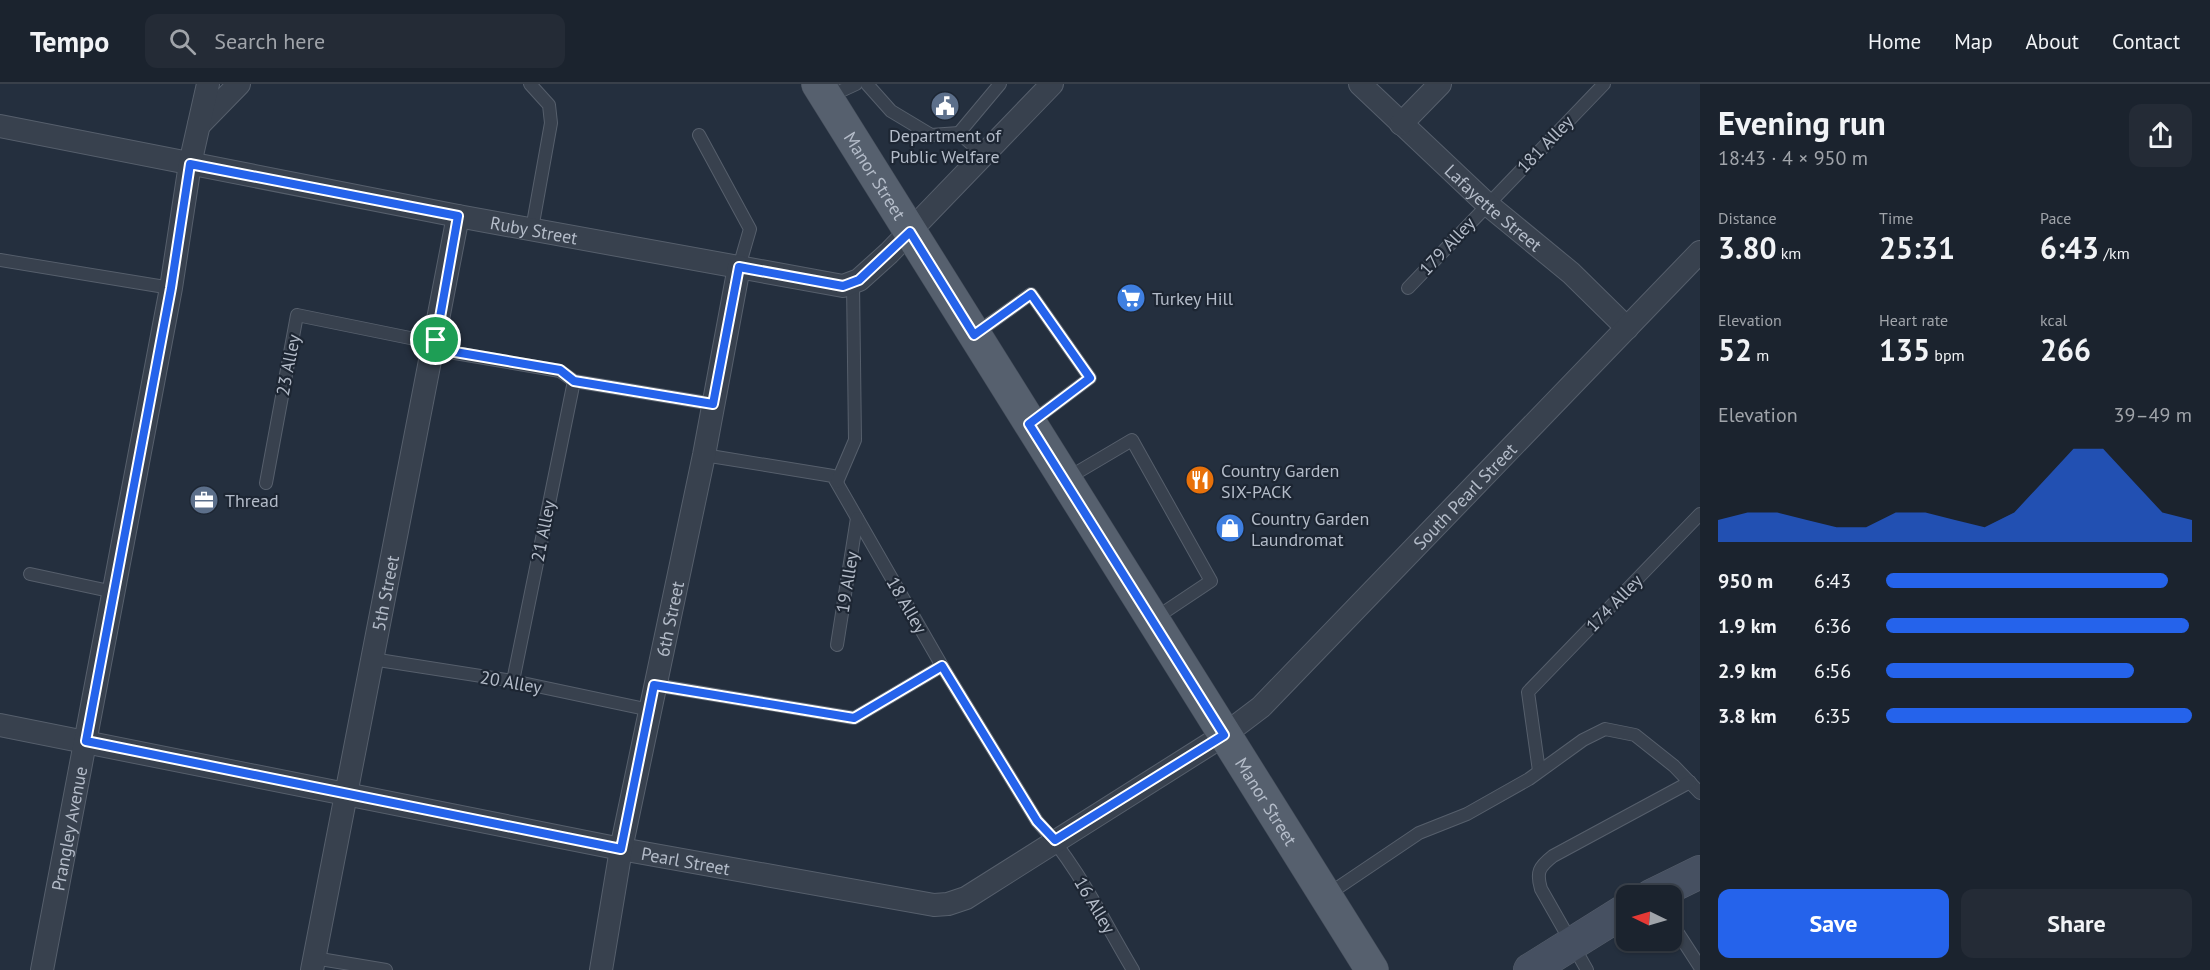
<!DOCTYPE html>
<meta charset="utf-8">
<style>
:root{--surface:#1b232e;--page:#242b36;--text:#f1f3f6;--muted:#a0a4aa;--line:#39404a;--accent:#2563eb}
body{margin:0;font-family:"PT Sans",sans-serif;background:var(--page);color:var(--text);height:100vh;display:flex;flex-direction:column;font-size:22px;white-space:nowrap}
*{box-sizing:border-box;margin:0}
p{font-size:20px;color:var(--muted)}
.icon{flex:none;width:33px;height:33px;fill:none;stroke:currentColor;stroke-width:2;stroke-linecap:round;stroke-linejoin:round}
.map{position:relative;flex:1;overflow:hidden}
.sheet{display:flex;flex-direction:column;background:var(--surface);width:510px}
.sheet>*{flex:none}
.needle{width:39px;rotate:275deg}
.buttons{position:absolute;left:1616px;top:801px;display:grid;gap:12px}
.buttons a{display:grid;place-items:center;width:66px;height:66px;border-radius:12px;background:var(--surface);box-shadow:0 2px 4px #0004,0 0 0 2px var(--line);font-size:30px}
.pin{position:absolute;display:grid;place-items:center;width:51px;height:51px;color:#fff;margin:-26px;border:3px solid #fff;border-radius:50%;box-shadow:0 2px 6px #0007}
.round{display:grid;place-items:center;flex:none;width:63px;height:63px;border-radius:12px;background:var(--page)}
.summary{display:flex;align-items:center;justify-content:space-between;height:102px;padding:0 18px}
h1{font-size:33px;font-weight:800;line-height:45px}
.stats{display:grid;grid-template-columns:repeat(3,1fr);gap:9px;height:102px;padding:6px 18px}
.stats div{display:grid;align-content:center}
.stats b{font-size:30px;font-weight:800}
.stats small{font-size:16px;font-weight:400}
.stats p{font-size:16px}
.chart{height:168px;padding:12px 18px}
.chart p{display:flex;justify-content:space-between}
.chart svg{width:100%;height:108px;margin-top:6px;fill:var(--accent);opacity:.7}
.primary-button{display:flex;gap:12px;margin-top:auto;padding:12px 18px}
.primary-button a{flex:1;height:69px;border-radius:12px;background:var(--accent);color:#fff;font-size:24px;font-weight:800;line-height:69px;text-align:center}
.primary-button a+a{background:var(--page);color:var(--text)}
ul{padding:0 18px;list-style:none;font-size:20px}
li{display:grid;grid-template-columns:96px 72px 1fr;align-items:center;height:45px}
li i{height:15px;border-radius:8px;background:var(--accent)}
header{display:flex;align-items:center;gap:36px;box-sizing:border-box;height:84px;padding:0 30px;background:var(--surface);border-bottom:2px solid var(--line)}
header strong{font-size:28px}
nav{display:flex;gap:33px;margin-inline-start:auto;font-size:21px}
.search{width:420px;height:54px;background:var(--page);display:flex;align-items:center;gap:15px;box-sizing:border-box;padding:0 21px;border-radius:12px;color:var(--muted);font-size:22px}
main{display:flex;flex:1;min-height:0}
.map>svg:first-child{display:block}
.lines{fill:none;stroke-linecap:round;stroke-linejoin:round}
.service-casing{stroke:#565f6c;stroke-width:14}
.minor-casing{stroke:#565f6c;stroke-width:24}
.secondary-casing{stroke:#565f6c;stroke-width:34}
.primary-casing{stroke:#414a57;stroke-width:34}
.service{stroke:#38414e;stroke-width:12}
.minor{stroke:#38414e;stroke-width:22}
.secondary{stroke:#465061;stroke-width:33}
.primary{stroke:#56606e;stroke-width:33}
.route-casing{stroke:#fff;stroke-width:12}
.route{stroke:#2563eb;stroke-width:8}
.labels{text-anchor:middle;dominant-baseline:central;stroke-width:4.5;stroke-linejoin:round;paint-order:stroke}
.poi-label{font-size:18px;fill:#b4bcc9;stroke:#1d2633;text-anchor:start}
.street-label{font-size:18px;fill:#b4bcc9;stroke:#1d2633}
</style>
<header>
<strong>Tempo</strong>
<div class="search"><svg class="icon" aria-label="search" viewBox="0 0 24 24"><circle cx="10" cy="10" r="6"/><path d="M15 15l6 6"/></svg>Search here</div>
<nav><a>Home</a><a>Map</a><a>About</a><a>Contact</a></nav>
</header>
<main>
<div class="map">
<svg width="1700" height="886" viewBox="0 0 1700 886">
<rect width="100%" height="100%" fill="#242f3e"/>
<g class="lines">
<g class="service-casing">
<g id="service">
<path d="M530 0 549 21 551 39 532 145"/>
<path d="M867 0 891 27 931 51 959 49 984 71"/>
<path d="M828 13 856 0"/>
<path d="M959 49 1000 0"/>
<path d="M699 51 750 145 739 183"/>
<path d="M0 176 171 204"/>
<path d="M1408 204 1604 0"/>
<path d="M975 250 1031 210 1090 294 1030 339"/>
<path d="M704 371 833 392 942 582 1037 737C1077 780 1103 836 1133 886"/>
<path d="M1066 395 1132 356 1211 497 1154 535"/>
<path d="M837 398 855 356 853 199"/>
<path d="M266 399 297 231 410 254 436 256 455 269 560 287 574 297 713 320"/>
<path d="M30 490 114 508"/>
<path d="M837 561 857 434"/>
<path d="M372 575 513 597 650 626"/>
<path d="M513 597 574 297"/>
<path d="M655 601 854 634 942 582"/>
<path d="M1539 687 1528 608 1700 430"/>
<path d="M1327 811 1419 749 1467 730 1529 695 1583 656 1605 645 1635 651 1674 682 1700 709"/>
<path d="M1671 833 1678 849 1700 883"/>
<path d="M314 874 386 886"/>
<path d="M1587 886 1541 805C1536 788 1539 783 1553 772L1690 698"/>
</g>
</g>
<g class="minor-casing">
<g id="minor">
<path id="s1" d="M1360 0 1487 120 1571 189 1627 244"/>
<path d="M1401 40 1440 0"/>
<path d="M199 41 239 0"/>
<path id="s2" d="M0 42 458 132 843 202 859 196 889 169 1052 0"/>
<path id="s3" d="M0 641 621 765 934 821 948 820 966 814 1224 651 1261 623 1700 168"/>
<path id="s4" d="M42 886 171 204 190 80 208 0"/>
<path id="s5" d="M312 886 458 132"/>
<path id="s6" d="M601 886 621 765 704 371 739 183"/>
</g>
</g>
<g class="secondary-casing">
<g id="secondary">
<path d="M1651 812 1700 788"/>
<path d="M1530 886 1626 826"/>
</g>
</g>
<g class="primary-casing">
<g id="primary">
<path id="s7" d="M818 0 1372 886"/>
</g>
</g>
<use href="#service" class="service"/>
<use href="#minor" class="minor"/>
<use href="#secondary" class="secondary"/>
<use href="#primary" class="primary"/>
</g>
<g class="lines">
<g class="route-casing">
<path id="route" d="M190 80 458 132 436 256 455 268 560 286 574 297 713 320 739 183 843 202 859 196 910 148 974 251 1031 210 1090 294 1029 340 1224 651 1055 756 1037 737 942 582 854 634 654 601 621 765 86 657 171 204Z"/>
</g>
<use href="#route" class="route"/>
</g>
<defs>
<g id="civic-disc" transform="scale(1.5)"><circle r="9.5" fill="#5c6f8a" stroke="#1d2633"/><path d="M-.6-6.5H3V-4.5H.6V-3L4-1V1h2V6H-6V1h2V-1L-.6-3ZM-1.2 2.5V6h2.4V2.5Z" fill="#fff"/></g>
<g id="supermarket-disc" transform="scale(1.5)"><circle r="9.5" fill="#3f7fe0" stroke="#1d2633"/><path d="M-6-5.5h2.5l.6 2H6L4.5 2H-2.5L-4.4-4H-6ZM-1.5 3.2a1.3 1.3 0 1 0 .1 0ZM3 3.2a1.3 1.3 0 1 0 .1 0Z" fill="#fff"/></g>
<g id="restaurant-disc" transform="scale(1.5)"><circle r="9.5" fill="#e8710a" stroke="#1d2633"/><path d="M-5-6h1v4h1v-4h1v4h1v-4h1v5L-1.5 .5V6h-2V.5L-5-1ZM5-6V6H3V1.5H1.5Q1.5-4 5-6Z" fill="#fff"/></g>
<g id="office-disc" transform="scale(1.5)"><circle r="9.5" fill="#5c6f8a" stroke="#1d2633"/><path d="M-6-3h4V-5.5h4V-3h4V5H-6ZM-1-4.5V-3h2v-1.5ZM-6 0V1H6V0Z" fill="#fff"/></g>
<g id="shop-disc" transform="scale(1.5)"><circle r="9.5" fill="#3f7fe0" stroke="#1d2633"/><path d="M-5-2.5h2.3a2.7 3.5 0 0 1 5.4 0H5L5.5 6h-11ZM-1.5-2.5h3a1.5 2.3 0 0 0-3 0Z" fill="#fff"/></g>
</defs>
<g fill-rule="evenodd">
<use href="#civic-disc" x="945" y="22"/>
<use href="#supermarket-disc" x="1131" y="214"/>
<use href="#restaurant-disc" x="1200" y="396"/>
<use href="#office-disc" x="204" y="416"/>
<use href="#shop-disc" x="1230" y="444"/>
</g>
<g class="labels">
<g class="poi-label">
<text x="945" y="51" text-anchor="middle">Department of<tspan x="945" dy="21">Public Welfare</tspan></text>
<text x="1152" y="214">Turkey Hill</text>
<text x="1221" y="386">Country Garden<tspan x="1221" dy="21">SIX-PACK</tspan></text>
<text x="225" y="416">Thread</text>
<text x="1251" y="434">Country Garden<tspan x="1251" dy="21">Laundromat</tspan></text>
</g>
<g class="street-label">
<text transform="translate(1545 60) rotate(-46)">181 Alley</text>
<text stroke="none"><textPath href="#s7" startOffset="108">Manor Street</textPath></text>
<text stroke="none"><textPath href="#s1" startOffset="182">Lafayette Street</textPath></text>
<text stroke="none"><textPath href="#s2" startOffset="544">Ruby Street</textPath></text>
<text transform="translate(1447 162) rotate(-47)">179 Alley</text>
<text transform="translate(288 281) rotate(-79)">23 Alley</text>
<text stroke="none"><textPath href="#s3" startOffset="1629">South Pearl Street</textPath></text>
<text transform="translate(543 447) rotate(-79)">21 Alley</text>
<text transform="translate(847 498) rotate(-81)">19 Alley</text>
<text stroke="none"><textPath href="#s5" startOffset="384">5th Street</textPath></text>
<text transform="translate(1614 519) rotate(-46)">174 Alley</text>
<text transform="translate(907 521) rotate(60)">18 Alley</text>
<text stroke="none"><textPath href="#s6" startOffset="358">6th Street</textPath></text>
<text transform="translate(511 598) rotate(10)">20 Alley</text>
<text stroke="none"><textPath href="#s7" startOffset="846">Manor Street</textPath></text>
<text stroke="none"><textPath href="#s4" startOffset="144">Prangley Avenue</textPath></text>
<text stroke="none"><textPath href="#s3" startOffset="699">Pearl Street</textPath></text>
<text transform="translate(1095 821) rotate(59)">16 Alley</text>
</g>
</g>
</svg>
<div class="buttons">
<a><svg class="needle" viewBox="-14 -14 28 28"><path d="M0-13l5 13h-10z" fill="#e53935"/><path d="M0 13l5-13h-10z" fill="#a0a4aa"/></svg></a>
</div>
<div class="pin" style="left:436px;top:256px;background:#1e9e55"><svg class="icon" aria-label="arrive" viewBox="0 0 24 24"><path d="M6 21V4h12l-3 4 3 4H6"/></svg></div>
</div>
<section class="sheet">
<div class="summary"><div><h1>Evening run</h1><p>18:43 · 4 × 950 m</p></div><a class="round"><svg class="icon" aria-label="share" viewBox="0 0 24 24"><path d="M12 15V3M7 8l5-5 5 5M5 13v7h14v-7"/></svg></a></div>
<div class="stats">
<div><p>Distance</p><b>3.80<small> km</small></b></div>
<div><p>Time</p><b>25:31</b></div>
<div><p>Pace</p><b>6:43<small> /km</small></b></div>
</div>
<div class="stats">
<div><p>Elevation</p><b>52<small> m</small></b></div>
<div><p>Heart rate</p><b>135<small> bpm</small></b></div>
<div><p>kcal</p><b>266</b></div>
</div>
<div class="chart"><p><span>Elevation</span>39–49 m</p>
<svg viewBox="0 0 160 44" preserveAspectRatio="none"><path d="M0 44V35L10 32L20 32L30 35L40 38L50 38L60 32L70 32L80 35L90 38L100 32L110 19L120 6L130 6L140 19L150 32L160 35V44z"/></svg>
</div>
<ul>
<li><b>950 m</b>6:43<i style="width:92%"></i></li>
<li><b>1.9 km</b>6:36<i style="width:99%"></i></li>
<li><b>2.9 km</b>6:56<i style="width:81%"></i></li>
<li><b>3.8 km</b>6:35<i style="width:100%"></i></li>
</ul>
<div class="primary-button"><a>Save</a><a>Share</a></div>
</section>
</main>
